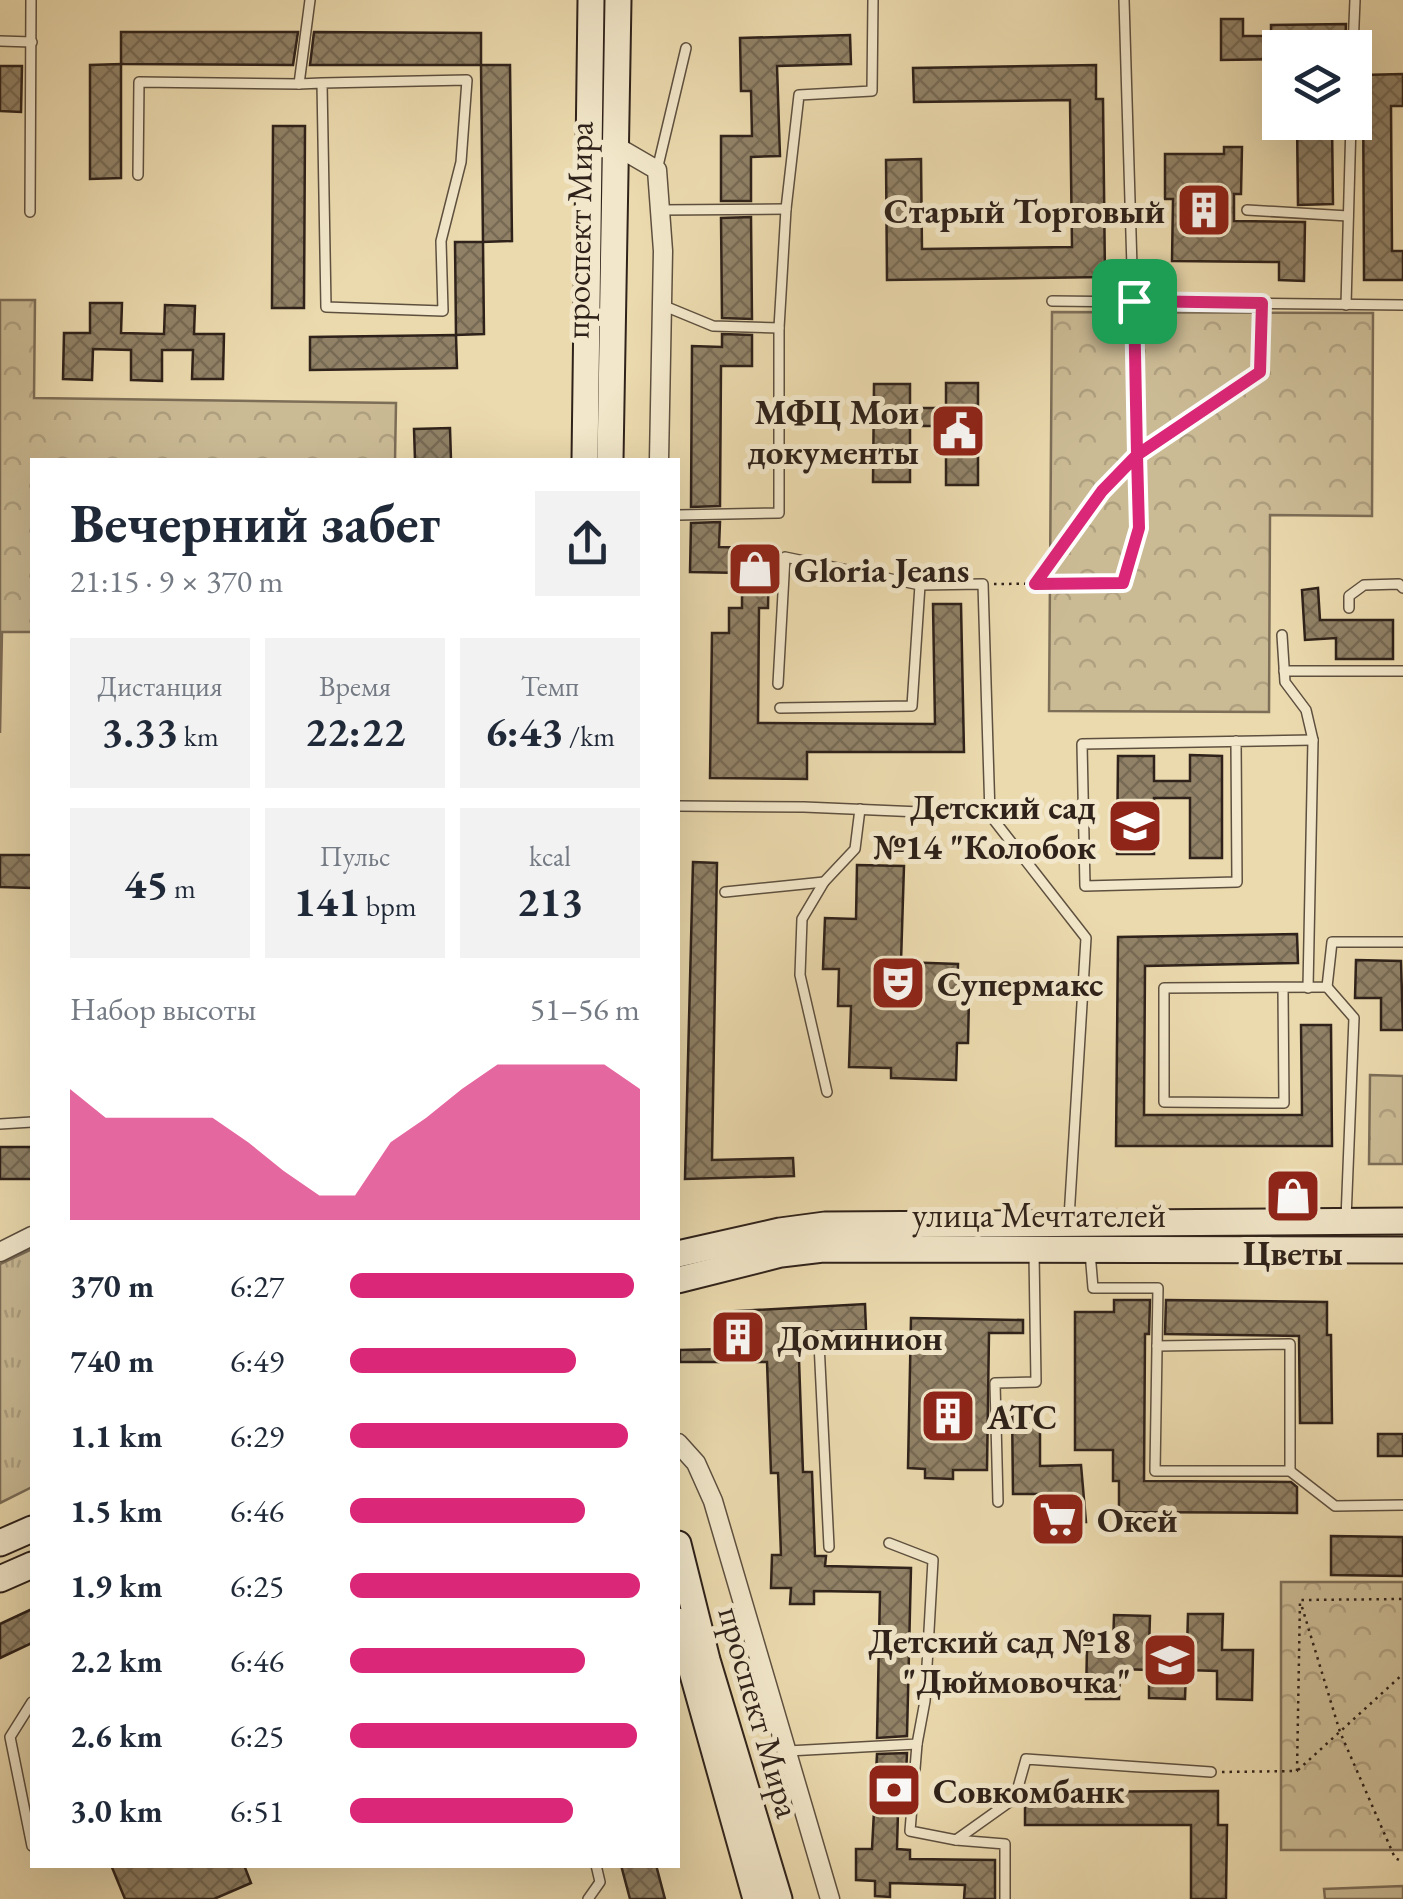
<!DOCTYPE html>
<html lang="ru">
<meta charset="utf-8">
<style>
:root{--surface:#fff;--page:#f2f2f3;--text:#1f2937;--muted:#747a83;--accent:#db2777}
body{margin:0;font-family:"EB Garamond",serif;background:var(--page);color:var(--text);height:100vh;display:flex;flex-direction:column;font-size:38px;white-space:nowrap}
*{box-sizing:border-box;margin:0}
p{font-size:32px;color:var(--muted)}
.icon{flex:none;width:55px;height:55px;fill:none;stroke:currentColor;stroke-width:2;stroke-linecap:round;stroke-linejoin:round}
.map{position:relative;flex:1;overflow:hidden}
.drawer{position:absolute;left:30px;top:458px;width:650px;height:1410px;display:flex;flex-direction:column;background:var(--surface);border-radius:0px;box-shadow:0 10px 40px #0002}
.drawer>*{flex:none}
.fabs{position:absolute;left:1262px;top:30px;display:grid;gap:20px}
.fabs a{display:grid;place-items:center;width:110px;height:110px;border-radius:0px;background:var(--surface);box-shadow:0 10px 40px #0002;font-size:50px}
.pin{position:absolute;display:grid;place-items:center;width:85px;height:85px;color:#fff;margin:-42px;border-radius:20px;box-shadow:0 5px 15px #0006}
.round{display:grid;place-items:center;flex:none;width:105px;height:105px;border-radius:0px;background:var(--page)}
.overview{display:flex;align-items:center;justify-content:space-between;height:170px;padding:0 40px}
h1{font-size:55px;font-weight:700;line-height:75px}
.metrics{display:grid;grid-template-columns:repeat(3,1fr);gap:15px;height:170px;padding:10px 40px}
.metrics div{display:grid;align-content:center;border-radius:0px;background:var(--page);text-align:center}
.metrics b{font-size:42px;font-weight:700}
.metrics small{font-size:28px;font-weight:400}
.metrics p{font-size:28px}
.chart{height:280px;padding:20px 40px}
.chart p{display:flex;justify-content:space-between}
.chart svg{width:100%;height:180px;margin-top:10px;fill:var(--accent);opacity:.7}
ul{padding:0 40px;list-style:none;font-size:32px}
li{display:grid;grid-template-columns:160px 120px 1fr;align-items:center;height:75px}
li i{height:25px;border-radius:12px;background:var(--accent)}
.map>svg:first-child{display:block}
.grass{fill:#cbbb95;stroke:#7d6e58;stroke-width:2.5}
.forest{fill:url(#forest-crowns);stroke:#7d6e58;stroke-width:2.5}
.park{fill:url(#park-tufts);stroke:#7d6e58;stroke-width:2.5}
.building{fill:url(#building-cross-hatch);stroke:#2f221a;stroke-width:2.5}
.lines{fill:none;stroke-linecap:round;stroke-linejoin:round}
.lane-casing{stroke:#5e503f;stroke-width:12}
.street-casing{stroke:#5e503f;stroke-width:21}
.secondary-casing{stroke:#2f221a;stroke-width:29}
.path{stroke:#2f221a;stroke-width:2.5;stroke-dasharray:2.5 5;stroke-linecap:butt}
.lane{stroke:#f2e7ca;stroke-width:9}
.street{stroke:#f2e7ca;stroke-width:18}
.secondary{stroke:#f2e7ca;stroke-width:25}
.route-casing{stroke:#fff;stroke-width:20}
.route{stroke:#db2777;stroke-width:12}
.labels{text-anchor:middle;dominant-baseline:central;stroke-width:10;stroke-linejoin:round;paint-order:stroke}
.poi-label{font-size:35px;font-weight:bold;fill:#2f221a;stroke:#f2e7ca;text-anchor:start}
.street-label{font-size:35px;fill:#2f221a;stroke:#f2e7ca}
</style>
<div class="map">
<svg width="1403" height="1899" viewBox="0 0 1403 1899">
<defs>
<pattern id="forest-crowns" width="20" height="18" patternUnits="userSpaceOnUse" patternTransform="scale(2.5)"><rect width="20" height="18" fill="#cbbb95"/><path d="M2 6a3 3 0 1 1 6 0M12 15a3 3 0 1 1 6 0" fill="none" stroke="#afa080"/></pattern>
<pattern id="park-tufts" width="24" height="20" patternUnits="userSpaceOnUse" patternTransform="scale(2.5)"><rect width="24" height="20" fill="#cbbb95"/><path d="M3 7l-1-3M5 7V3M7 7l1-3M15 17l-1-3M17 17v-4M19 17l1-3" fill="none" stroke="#afa080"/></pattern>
<pattern id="building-cross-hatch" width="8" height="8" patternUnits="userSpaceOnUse" patternTransform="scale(2.5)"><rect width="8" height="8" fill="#918267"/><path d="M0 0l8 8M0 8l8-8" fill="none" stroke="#776a54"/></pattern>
</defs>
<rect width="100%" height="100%" fill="#ebdaae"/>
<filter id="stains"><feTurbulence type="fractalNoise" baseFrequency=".002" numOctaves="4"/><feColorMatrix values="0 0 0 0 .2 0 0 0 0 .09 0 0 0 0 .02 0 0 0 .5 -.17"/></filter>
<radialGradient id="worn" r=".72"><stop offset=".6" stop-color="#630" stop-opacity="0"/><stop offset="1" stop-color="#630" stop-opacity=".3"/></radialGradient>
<path class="grass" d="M1403 1886V1899H1325L1324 1889Z"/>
<g class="forest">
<path d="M0 300H35L34 398 396 403 395 460H32V632H2L0 733Z"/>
<path d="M1052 312 1373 313 1372 516 1270 515 1269 712 1049 711Z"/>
<path d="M1370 1075 1403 1076V1164H1369Z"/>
<rect x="1281" y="1582" width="122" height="268"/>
</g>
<path class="park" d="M32 1249V1487L0 1503V1264Z"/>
<g class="building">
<path d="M1221 19H1243V36H1271V25L1346 24 1345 48H1280V59L1221 60Z"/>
<path d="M121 32H298L293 65 121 64Z"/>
<path d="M314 32 481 33V65H310Z"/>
<path d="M850 35 851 64 777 66 780 156 751 157V201H721V136H752L751 91H741L740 38Z"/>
<path d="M121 64V178L90 179V65Z"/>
<path d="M481 65H510L512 241 483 242Z"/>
<path d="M1096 65V99H1103L1105 277 887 280 886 160 921 159 922 249 1072 247 1070 100 914 102 913 68Z"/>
<path d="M0 66H22L21 112 0 111Z"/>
<path d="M1403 74V106H1391L1392 251H1403V280H1364L1363 75Z"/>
<path d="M1297 122H1332L1333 204 1298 205Z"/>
<path d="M273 126H305L304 308H272Z"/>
<path d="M1224 147H1242L1241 194H1234V221L1305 222 1304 281 1279 280V262L1172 261 1173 199H1165V154H1224Z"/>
<path d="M751 217 752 319 722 318 721 218Z"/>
<path d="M455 242H483L484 334 456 335Z"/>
<path d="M90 303H122L121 333 164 334 165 305 195 306 194 334H224L223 379H192L193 350H162V381L131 380V350L93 349 92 380 63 379 64 333H90Z"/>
<path d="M722 334 752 335V366H721L720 506 691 507 692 346 722 347Z"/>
<path d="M456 335 457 368 310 370V337Z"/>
<path d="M946 383H978V485H946V426H910V482H873L874 384H910V408H946Z"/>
<path d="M450 428 451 460H415L414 429Z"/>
<path d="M720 522 719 547 769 548 768 608H759L758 723 935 724 933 604H961L964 752H807V779L710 778 712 633H729V608H742V573L690 572 691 523Z"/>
<path d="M1318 588 1320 620H1393V659H1336V638L1305 640 1302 590Z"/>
<path d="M1190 755 1222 756V858H1190V798H1154V854H1117L1118 756H1154V781H1190Z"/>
<path d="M0 855H32V888L0 887Z"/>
<path d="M693 862 717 863 712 1160 793 1158 794 1176 685 1179Z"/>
<path d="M857 865 904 866 901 962 958 964 957 996 969 997 968 1043H957L956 1080 891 1078V1068L849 1067 851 1006H838L839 969H823L825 918 856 919Z"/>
<path d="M1297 934 1298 963 1145 966 1144 1115H1302L1301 1025H1331L1332 1146H1116L1118 937Z"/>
<path d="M1356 960 1401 961 1403 1030H1381V998H1355Z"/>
<rect x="0" y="1147" width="32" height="32"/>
<path d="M1114 1300H1150L1149 1334H1145L1144 1481 1291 1482 1297 1487V1513L1119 1512V1481H1113V1450H1075V1312H1114Z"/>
<path d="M1166 1300 1327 1302V1335H1331L1332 1423H1300L1299 1336 1165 1334Z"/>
<path d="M865 1304 866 1330 798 1332 803 1472H812L815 1556H826L825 1566 911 1568 907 1736 877 1738 880 1592 814 1591V1604H790L791 1588H771L772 1555H781L778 1473H771L767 1362H680V1350L723 1349 721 1312Z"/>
<path d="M911 1318 1023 1320V1333H989L987 1470H953V1479L925 1478V1469L908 1468Z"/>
<path d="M1012 1406H1040V1466L1081 1465 1086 1522 1048 1523 1047 1494H1013Z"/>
<rect x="1378" y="1434" width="25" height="22"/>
<path d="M1331 1536 1403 1537V1576L1331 1575Z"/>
<path d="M32 1609V1643L0 1658V1624Z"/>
<path d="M1188 1614H1223L1222 1650H1253L1252 1700 1217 1699V1671L1186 1670 1185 1699 1149 1698V1670L1120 1669 1119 1699H1086L1087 1647 1113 1648 1114 1615 1150 1616 1149 1648 1187 1649Z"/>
<path d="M907 1753 906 1775 899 1774 897 1849 910 1850V1859L995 1860V1899H964L965 1885 890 1883V1897L875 1896V1881L856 1880V1849H872L877 1754Z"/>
<path d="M1218 1791V1825H1227L1226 1899H1191V1825H1025V1792Z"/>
<path d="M111 1865H244L251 1883 214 1899H125Z"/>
<path d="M621 1865H656L665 1899H630Z"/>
</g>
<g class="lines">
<g class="lane-casing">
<g id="lane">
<path d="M310 0 299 84 322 83 467 80 461 162 441 241 443 311 326 307 322 83"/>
<path d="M1124 0 1133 301"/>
<path d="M0 41 32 42"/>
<path d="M1353 48 1355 0"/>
<path d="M657 170 686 48"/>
<path d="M138 175 139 82 299 84"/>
<path d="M660 210 786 209"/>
<path d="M1247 210 1348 216"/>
<path d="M30 212 31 0"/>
<path d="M1052 301 1403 305"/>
<path d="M662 305 713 326 779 328 786 209 799 95 872 91 873 0"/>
<path d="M1346 305 1351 122"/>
<path d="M678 515 779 513V328"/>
<path d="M1349 608V596L1364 585 1399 584 1403 588"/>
<path d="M1282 635 1285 682 1306 710 1313 740 1308 988"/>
<path d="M1284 671H1403"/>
<path d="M778 684 785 557 920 585 983 584 990 815"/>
<path d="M780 708 912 706 920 585"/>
<path d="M1236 741 1237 882 1085 886 1082 744 1313 740"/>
<path d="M678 806 804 807 990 815 1086 938 1069 1218"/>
<path d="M725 892 824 882"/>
<path d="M1327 987 1354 1018 1346 1219"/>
<path d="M1283 989 1284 1103 1164 1102V988L1327 987 1332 942H1403"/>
<path d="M827 1092 800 975 802 919 824 882 855 849 860 809"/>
<path d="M0 1124 32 1122"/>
<path d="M1090 1252 1093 1288H1158L1155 1471H1290L1335 1506 1403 1505"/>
<path d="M1157 1346 1290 1344V1471"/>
<path d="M998 1502 995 1383 1036 1382 1034 1253"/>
<path d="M829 1547 819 1343H880"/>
<path d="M32 1702 10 1737 32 1846"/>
<path d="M917 1744 910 1831 956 1840 1005 1844V1899"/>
<path d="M788 1751 917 1744 925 1701 933 1560 889 1543"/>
<path d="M956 1840 1015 1798 1026 1759 1211 1772"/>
<path d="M588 1899 600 1882 596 1865"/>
</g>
</g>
<g class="street-casing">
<g id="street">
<path d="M614 145 657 170 663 251 659 460"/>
<path d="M0 1252 32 1236"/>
<path d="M678 1443 696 1463 713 1501 830 1899"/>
</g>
</g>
<g class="secondary-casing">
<g id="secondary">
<path d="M585 460 591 0"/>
<path d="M610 460 618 0"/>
<path d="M678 1254 780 1231 825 1225 1403 1221"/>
<path d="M678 1280 781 1254 823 1249 1403 1250"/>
<path d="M0 1543 32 1529"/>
<path d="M678 1544 707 1660 779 1899"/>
<path d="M0 1579 32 1565"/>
<path d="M678 1621 756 1899"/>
</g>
</g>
<g class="path">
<path d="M994 584 1123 583 1139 529 1134 313"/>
<path d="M1035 584 1102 491 1137 455 1260 372 1262 315"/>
<path d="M1302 1607 1340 1732 1395 1858 1403 1862"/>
<path d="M1298 1770 1403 1674"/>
<path d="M1222 1772 1297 1771 1300 1600 1403 1599"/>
</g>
<use href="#lane" class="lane"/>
<use href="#street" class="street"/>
<use href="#secondary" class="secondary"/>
</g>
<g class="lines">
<g class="route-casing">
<path id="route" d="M1134 301 1137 455 1102 491 1035 584 1123 583 1139 528 1137 455 1260 372 1262 303 1134 301"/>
</g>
<use href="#route" class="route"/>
</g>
<defs>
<g id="building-square" transform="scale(2.875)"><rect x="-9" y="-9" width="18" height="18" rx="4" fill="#8f2418" stroke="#f2e7ca"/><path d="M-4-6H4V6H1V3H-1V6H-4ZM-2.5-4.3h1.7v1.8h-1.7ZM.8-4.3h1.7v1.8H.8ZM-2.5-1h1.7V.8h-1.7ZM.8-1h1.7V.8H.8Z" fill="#fff"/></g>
<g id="civic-square" transform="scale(2.875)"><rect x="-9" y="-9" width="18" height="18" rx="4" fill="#8f2418" stroke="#f2e7ca"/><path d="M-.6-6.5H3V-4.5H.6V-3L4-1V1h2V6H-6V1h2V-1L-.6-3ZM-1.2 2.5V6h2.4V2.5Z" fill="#fff"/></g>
<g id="shop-square" transform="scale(2.875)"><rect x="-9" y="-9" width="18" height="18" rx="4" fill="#8f2418" stroke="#f2e7ca"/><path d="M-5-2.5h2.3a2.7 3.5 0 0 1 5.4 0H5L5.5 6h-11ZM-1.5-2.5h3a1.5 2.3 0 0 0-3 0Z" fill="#fff"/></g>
<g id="school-square" transform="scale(2.875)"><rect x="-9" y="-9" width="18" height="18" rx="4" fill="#8f2418" stroke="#f2e7ca"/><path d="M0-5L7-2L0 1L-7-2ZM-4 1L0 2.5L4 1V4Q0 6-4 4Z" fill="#fff"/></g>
<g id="theatre-square" transform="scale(2.875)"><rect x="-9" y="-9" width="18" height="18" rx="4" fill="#8f2418" stroke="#f2e7ca"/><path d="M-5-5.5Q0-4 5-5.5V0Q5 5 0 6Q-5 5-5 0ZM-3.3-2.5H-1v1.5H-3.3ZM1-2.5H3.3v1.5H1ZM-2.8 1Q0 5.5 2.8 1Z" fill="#fff"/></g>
<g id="supermarket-square" transform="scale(2.875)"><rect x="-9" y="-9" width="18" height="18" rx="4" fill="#8f2418" stroke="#f2e7ca"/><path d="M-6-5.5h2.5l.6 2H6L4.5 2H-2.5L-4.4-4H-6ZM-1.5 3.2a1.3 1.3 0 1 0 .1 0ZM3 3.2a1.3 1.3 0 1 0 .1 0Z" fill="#fff"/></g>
<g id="bank-square" transform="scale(2.875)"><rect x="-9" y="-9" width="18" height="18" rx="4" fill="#8f2418" stroke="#f2e7ca"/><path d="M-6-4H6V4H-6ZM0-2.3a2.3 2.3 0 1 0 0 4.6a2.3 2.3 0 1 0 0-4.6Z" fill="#fff"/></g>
</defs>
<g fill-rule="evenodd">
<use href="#building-square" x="1204" y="210"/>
<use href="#civic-square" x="958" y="431"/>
<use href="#shop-square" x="755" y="569"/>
<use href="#school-square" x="1135" y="826"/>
<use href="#theatre-square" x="898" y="983"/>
<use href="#shop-square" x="1293" y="1196"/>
<use href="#building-square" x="738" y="1337"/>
<use href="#building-square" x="948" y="1416"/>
<use href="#supermarket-square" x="1058" y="1519"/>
<use href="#school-square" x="1170" y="1660"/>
<use href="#bank-square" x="894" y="1790"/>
</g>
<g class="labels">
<g class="poi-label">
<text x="1165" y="210" text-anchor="end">Старый Торговый</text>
<text x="919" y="411" text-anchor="end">МФЦ Мои<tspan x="919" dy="40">документы</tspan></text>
<text x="794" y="569">Gloria Jeans</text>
<text x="1096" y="806" text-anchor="end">Детский сад<tspan x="1096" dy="40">№14 "Колобок</tspan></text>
<text x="937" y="983">Супермакс</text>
<text x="1293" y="1252" text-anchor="middle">Цветы</text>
<text x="777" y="1337">Доминион</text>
<text x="987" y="1416">АТС</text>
<text x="1097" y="1519">Окей</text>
<text x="1131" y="1640" text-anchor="end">Детский сад №18<tspan x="1131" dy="40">"Дюймовочка"</tspan></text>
<text x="933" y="1790">Совкомбанк</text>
</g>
<g class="street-label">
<text transform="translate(578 230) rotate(-89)">проспект Мира</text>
<text x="1039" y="1214">улица Мечтателей</text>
<text transform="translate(760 1712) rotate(74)">проспект Мира</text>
</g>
</g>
<rect width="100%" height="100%" filter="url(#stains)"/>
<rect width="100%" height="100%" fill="url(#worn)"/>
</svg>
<div class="fabs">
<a><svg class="icon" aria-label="layers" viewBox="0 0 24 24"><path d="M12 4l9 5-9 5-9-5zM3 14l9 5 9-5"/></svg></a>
</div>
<div class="pin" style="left:1134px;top:301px;background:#1e9e55"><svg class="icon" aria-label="arrive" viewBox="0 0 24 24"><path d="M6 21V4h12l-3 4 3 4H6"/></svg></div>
<section class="drawer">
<div class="overview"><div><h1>Вечерний забег</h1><p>21:15 · 9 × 370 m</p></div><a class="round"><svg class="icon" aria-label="share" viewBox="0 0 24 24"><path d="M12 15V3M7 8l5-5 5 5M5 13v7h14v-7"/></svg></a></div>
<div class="metrics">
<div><p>Дистанция</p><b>3.33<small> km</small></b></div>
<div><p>Время</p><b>22:22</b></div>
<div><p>Темп</p><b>6:43<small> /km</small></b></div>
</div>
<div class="metrics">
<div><b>45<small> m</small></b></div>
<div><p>Пульс</p><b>141<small> bpm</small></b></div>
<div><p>kcal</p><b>213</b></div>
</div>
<div class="chart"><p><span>Набор высоты</span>51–56 m</p>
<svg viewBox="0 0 160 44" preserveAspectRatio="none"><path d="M0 44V12L10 19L20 19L30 19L40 19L50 25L60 32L70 38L80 38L90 25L100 19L110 12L120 6L130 6L140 6L150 6L160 12V44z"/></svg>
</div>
<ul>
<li><b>370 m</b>6:27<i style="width:98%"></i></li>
<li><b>740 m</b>6:49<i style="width:78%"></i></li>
<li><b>1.1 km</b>6:29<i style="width:96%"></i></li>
<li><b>1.5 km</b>6:46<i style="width:81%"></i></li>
<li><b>1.9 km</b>6:25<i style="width:100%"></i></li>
<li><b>2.2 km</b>6:46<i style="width:81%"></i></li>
<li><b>2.6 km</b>6:25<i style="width:99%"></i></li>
<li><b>3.0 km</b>6:51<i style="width:77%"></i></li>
</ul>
</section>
</div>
